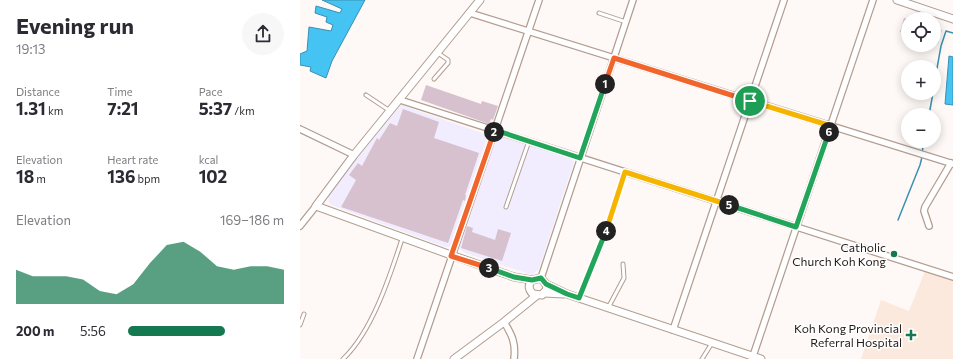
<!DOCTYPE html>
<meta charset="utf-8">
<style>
:root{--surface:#fff;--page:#f7f7f7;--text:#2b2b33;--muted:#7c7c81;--accent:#147850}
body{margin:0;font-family:Commissioner,sans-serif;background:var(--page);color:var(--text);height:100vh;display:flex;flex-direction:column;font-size:15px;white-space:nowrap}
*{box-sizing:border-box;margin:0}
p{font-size:13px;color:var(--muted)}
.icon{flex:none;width:22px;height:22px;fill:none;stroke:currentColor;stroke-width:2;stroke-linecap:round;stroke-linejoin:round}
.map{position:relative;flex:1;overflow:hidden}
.panel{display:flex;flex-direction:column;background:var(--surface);width:300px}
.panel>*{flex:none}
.tools{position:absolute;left:601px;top:12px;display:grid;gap:8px}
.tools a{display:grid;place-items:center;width:40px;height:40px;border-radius:50%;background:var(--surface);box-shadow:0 2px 10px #0003;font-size:20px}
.pin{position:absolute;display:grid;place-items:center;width:34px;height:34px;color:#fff;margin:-17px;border:2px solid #fff;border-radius:50%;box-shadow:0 1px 4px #0007}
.km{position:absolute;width:20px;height:20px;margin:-10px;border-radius:50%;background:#222;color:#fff;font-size:11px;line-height:20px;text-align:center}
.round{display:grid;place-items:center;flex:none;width:42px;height:42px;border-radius:21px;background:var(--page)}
.summary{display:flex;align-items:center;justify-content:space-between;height:68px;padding:0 16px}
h1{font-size:22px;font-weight:700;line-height:30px}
.figures{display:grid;grid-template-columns:repeat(3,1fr);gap:6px;height:68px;padding:4px 16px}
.figures div{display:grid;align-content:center}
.figures b{font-size:17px;font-weight:700}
.figures small{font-size:11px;font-weight:400}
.figures p{font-size:11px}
.chart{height:112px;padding:8px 16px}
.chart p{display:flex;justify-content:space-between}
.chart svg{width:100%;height:72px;margin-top:4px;fill:var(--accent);opacity:.7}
ul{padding:0 16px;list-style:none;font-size:13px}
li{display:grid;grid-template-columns:64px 48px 1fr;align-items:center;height:30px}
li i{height:10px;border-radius:5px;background:var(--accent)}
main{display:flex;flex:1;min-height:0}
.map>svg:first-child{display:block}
.commercial{fill:#f1edff}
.built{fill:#fce9de}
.water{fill:#45c3f2;stroke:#3a90b0}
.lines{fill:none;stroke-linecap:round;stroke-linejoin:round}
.stream{stroke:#3a90b0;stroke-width:1.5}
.building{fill:#d7c1cf}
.service-casing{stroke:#b39d90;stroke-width:5}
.minor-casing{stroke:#b39d90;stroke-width:8}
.tertiary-casing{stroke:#b39d90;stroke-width:9}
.service{stroke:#fff;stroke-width:3}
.minor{stroke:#fff;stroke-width:5.5}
.tertiary{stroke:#fff;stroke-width:7}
.split-1-casing{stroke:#fff;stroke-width:8}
.split-2-casing{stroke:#fff;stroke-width:8}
.split-3-casing{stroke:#fff;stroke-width:8}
.split-4-casing{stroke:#fff;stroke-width:8}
.split-5-casing{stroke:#fff;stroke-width:8}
.split-6-casing{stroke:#fff;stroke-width:8}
.split-7-casing{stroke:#fff;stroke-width:8}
.split-1{stroke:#f0652b;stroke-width:5}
.split-2{stroke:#22a559;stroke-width:5}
.split-3{stroke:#f0652b;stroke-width:5}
.split-4{stroke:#22a559;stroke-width:5}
.split-5{stroke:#f5b400;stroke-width:5}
.split-6{stroke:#22a559;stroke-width:5}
.split-7{stroke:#f5b400;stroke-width:5}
.poi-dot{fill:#147850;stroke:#fff;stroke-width:1.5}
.labels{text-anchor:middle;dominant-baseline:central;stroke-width:3;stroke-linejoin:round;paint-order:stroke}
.poi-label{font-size:12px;fill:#221915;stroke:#fff;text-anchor:end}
</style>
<main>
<section class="panel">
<div class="summary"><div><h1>Evening run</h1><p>19:13</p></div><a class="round"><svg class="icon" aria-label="share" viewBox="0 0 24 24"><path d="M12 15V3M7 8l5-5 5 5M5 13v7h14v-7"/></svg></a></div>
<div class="figures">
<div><p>Distance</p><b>1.31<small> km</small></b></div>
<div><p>Time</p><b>7:21</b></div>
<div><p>Pace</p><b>5:37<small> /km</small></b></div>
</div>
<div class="figures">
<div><p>Elevation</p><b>18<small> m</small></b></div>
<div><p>Heart rate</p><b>136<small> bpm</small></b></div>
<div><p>kcal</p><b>102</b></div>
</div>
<div class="chart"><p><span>Elevation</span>169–186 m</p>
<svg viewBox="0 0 160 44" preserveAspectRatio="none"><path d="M0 44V23L10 27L20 27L30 27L40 29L50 36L60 38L70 32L80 19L90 8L100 6L110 12L120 21L130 23L140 21L150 21L160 23V44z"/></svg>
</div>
<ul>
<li><b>200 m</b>5:56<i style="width:62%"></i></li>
</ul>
</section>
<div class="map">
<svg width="653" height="359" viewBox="0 0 653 359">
<rect width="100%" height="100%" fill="#fef9f6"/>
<g class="commercial">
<path d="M101 105 188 135 150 247H145L31 205 29 202 28 197 30 192Z"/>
<path d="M198 136 266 156 272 158 274 162 239 269 232 275 165 253 157 248 195 137Z"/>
</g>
<path class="built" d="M625 271 653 280V359H561L581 300 609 311Z"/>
<g class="water">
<path d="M22 0H65L32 61 26 78 10 71 11 67 0 65V54L7 51 9 27 31 31 33 25 26 22 27 17 15 13 16 6 40 13 42 9Z"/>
<path d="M649 56 653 57V105L645 104Z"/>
</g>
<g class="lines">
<g class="stream">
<path d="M634 85 641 46 646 31 653 33"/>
<path d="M629 115 633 93"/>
<path d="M622 153 624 141"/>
<path d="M598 220 620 165 622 157"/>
</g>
</g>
<g class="building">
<path d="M604 18 608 19V35L600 32Z"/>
<path d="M634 27 642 30 638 44 634 43Z"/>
<path d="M126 85 181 104 182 101 198 106 193 120 191 119 189 124 121 100Z"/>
<path d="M103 109 139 122 134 138 179 153 165 195H166L165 201 163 200 148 243 41 207 56 180 49 175 58 163 62 166 77 138 79 140 90 123 97 126Z"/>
<path d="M167 226 173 228 172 232 195 240 198 229 211 233 202 261 161 248Z"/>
</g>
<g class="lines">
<g class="service-casing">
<g id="service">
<path d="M299 13 326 22"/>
<path d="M134 79 148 63V60L138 53"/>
<path d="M66 95 90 111"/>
<path d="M206 207 229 141"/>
<path d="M279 298 307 228 325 172"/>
<path d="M308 308 324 278 323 264"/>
<path d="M0 325 4 314"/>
<path d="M43 359C72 332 90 276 102 239"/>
<path d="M402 359 412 343"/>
</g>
</g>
<g class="minor-casing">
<g id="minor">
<path d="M170 13 653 164"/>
<path d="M100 100 653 277"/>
<path d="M0 129 54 155"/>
<path d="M0 226 16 206"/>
<path d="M629 226 624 211 625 207 651 163"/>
<path d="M241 278 333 0"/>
<path d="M204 322C212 335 216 343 214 359"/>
<path d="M373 330 484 0"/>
<path d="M117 359 239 0"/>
<path d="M452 359 573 0"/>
</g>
</g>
<g class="tertiary-casing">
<g id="tertiary">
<path d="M180 0 54 155 16 206 151 255 214 277 232 280"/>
<path d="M597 0 653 19"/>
<path d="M246 284 247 289 242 295 233 294C228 289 228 285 232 280L241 278 246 284 267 294 461 359"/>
<path d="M244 293 264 294"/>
<path d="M154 359 204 322 236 296"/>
</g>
</g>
<use href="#service" class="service"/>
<use href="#minor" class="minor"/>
<use href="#tertiary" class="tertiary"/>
</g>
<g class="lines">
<g class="split-1-casing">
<path id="split-1" d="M305 84 314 58 450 101"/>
</g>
<g class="split-2-casing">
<path id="split-2" d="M194 132 195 130 280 158 305 84"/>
</g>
<g class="split-3-casing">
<path id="split-3" d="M189 268 151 256 194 132"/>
</g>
<g class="split-4-casing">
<path id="split-4" d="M189 268 214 277 232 280 241 278 246 284 267 294 279 298 306 231"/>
</g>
<g class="split-5-casing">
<path id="split-5" d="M306 231 325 172 429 205"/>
</g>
<g class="split-6-casing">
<path id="split-6" d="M429 205 496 227 529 132"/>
</g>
<g class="split-7-casing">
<path id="split-7" d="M450 101 531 126 529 132"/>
</g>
<use href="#split-1" class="split-1"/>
<use href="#split-2" class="split-2"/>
<use href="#split-3" class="split-3"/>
<use href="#split-4" class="split-4"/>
<use href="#split-5" class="split-5"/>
<use href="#split-6" class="split-6"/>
<use href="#split-7" class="split-7"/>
</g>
<g class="poi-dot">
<circle cx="594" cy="254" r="4"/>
<path d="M609 329h4v4h4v4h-4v4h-4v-4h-4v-4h4z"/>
</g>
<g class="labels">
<g class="poi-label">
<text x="586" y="247">Catholic<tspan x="586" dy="14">Church Koh Kong</tspan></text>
<text x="602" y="328">Koh Kong Provincial<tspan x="602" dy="14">Referral Hospital</tspan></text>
</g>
</g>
</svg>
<div class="tools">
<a><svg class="icon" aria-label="locate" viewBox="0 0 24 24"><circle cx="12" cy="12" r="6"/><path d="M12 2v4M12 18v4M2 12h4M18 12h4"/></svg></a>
<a>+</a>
<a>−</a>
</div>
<div class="pin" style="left:450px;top:101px;background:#1e9e55"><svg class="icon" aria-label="arrive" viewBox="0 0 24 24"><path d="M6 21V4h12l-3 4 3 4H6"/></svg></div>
<b class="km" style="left:305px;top:84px">1</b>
<b class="km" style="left:194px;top:132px">2</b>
<b class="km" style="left:189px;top:268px">3</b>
<b class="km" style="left:306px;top:231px">4</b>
<b class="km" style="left:429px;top:205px">5</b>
<b class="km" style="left:529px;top:132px">6</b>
</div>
</main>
